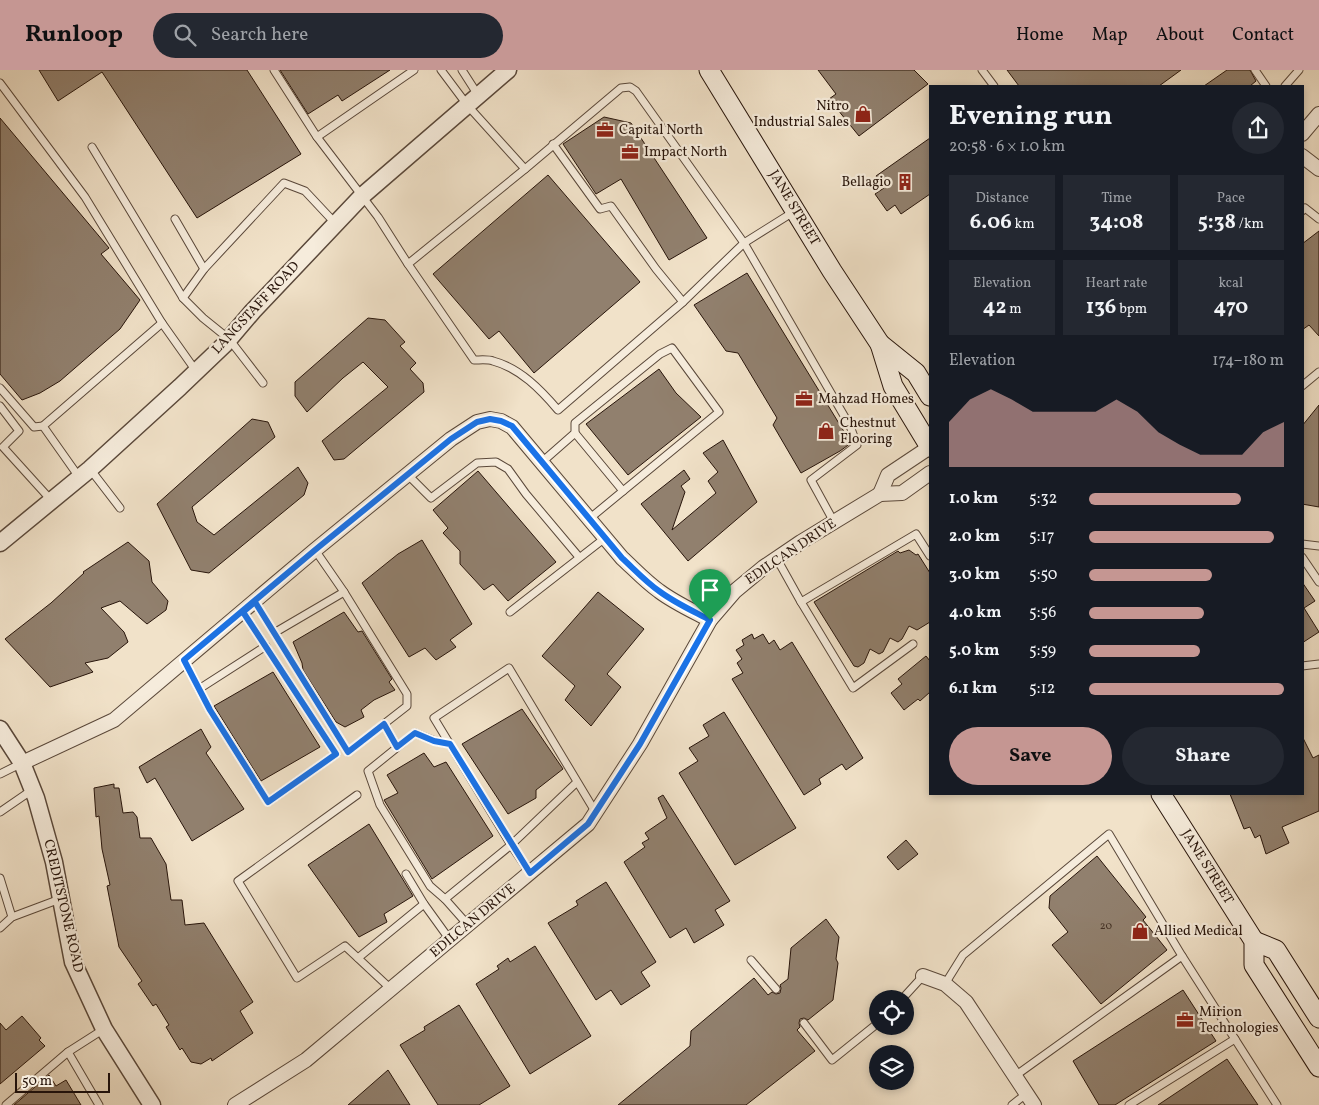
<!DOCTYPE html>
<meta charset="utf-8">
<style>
:root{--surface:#171b24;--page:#242831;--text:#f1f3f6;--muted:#9ea1a6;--accent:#c59692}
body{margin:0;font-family:Vollkorn,serif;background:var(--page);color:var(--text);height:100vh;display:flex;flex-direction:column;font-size:19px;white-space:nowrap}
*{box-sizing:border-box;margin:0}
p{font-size:16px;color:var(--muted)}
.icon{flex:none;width:28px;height:28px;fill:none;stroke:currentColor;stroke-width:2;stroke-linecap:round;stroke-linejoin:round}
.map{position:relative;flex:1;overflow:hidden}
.panel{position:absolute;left:929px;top:15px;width:375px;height:710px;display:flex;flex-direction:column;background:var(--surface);border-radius:0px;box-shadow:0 2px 8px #0003}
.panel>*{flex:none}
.buttons{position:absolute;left:869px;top:920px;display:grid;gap:10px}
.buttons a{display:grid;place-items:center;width:45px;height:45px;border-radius:50%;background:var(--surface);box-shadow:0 2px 8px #0003;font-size:25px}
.scale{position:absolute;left:15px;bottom:12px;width:95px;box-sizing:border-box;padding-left:5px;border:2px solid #28150b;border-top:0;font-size:14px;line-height:18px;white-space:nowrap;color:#28150b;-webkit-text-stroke:4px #f6ecdc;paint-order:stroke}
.pin{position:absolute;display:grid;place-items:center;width:42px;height:42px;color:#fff;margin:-51px -21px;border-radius:50% 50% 50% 0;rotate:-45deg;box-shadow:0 0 5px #0007}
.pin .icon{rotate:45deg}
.round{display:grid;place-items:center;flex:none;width:52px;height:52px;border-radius:26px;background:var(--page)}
.head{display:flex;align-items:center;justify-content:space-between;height:85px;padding:0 20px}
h1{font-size:28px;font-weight:700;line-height:38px}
.stats{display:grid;grid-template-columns:repeat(3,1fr);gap:8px;height:85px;padding:5px 20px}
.stats div{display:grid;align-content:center;border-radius:0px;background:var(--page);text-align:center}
.stats b{font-size:21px;font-weight:700}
.stats small{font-size:14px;font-weight:400}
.stats p{font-size:14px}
.chart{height:140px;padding:10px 20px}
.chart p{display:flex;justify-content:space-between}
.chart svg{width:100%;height:90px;margin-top:5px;fill:var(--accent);opacity:.7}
.action{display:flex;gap:10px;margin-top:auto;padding:10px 20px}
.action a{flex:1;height:58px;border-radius:30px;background:var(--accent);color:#111;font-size:20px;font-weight:700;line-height:58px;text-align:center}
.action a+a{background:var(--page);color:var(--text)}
ul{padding:0 20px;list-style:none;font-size:16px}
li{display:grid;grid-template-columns:80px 60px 1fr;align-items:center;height:38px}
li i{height:12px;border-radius:6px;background:var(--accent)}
header{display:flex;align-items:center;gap:30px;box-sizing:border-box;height:70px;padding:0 25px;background:var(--accent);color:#111}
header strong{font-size:24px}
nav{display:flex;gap:28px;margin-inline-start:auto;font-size:18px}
.search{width:350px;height:45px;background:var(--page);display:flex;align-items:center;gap:12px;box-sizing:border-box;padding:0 18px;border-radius:28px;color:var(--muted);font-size:19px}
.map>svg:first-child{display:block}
.building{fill:#91806e;stroke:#28150b}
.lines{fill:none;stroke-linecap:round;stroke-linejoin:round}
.service-casing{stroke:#5a483a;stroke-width:9}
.minor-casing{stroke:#5a483a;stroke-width:16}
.tertiary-casing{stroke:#5a483a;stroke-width:19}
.secondary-casing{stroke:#28150b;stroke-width:21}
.service{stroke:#f6ecdc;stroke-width:7}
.minor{stroke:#f6ecdc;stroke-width:14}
.tertiary{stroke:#f6ecdc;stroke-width:16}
.secondary{stroke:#f6ecdc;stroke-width:19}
.route-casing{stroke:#fff;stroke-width:10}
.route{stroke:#1a73e8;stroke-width:6}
.labels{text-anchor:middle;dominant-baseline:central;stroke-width:4.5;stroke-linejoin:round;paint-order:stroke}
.number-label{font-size:11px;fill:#423024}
.poi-label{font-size:14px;fill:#28150b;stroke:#f6ecdc;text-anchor:start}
.street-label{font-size:14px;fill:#28150b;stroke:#f6ecdc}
</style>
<header>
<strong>Runloop</strong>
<div class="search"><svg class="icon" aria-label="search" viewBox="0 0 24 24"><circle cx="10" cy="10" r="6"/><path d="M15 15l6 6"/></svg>Search here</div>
<nav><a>Home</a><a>Map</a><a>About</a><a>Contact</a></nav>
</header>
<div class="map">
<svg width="1319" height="1035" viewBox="0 0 1319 1035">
<rect width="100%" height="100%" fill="#f1e2c9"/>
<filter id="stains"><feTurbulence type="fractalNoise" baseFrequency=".004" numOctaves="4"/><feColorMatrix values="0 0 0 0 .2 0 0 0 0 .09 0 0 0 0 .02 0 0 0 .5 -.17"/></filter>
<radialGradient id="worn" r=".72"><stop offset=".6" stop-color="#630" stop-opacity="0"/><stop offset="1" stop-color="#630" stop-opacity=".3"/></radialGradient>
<g class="building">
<path d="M39 0H247L301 84 197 148 102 2 58 31Z"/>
<path d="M280 0H390L342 31 338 25 308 44Z"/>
<path d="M818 0H914L928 14 859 66 829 29 836 24Z"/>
<path d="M1007 0H1181L1159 16H1019Z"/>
<path d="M1227 0H1250L1256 11 1250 16H1204Z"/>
<path d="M604 47 631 53 707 168 669 190 621 109 596 124 563 74Z"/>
<path d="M0 48 109 178 101 184 140 230 120 259 60 311 40 323 22 330 0 304Z"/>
<path d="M930 68V124L901 144 895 135 887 141 875 124 884 118 876 106Z"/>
<path d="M548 105 640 212 534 303 499 261 489 269 433 204Z"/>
<path d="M1319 161V266L1309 255 1302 260V174Z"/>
<path d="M747 203 851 373 840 381 801 403 773 355 777 348 738 283 726 281 694 235Z"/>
<path d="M368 248 385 250 405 272 400 276 416 293 410 299 423 313 424 322 344 389 334 390 322 371 388 317 363 292 343 308 307 342 295 326V312Z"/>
<path d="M659 299 676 323 701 347 628 405 586 354Z"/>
<path d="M1319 335V437L1302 434V356Z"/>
<path d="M252 349 268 352 275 367 192 437 197 452 214 465 298 397 308 413 304 425 209 503 191 500 157 434Z"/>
<path d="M723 370 757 432 688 491 641 434 684 400 690 409 681 416 685 422 672 460 716 423 708 411 718 402 703 383Z"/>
<path d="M478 401 556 492 508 531 493 514 484 520 460 494V481L443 463 448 458 433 440Z"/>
<path d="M422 470 472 554 450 570 456 577 436 590 425 578 409 587 362 513 398 484Z"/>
<path d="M128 472 149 491 152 512 168 531 166 540 147 554 120 531 101 538 124 562 128 572 108 588 85 593 93 602 50 617 5 569 51 533 84 503 83 502Z"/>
<path d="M909 480 916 485 918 484 930 503V552L917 560 909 556 902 569 898 572 890 568 883 582 879 584 870 579 864 593 858 597 854 596 814 532 898 481 900 483Z"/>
<path d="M1302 512 1315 531 1304 538 1319 562 1302 573Z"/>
<path d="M598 522 644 559 607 604 621 617 591 656 565 630 575 616 542 586Z"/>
<path d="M344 542 358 562 362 561 392 609 389 612 395 620 374 630 361 640 364 647 345 657 336 652 303 600 302 593 293 572Z"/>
<path d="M752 564 754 569 763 564 769 574 774 570 780 580 792 572 863 688 846 700 842 694 819 709 821 714 804 725 732 609 743 603 737 593 742 589 736 580 744 575 742 570Z"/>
<path d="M926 586 930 591V622L920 631 918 629 904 640 891 623 902 614 898 609Z"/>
<path d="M273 602 320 677 261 711 214 636Z"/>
<path d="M522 639 563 699 536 720V728L508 744 462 674Z"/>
<path d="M724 642 796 758 735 795 679 703 698 691 689 678 709 666 703 655Z"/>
<path d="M201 659 211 677 206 683 244 739 192 771 155 708 147 713 139 697Z"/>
<path d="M1302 666 1313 688 1319 685V741L1282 757 1289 773 1266 784 1260 765 1255 768 1250 757 1244 759 1230 724H1302Z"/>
<path d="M424 683 434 697 446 692 493 766 432 809 384 730 398 723 387 705Z"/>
<path d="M114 714V718H119L123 743 133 742 137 747 140 768H151L166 794 171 830H182L185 855 204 853 253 932 240 941 253 963 212 991 211 988 201 994 191 992 182 978 180 980 166 957 169 955 156 934 153 936 138 914 142 911 119 877 107 816 110 815 102 779 99 746 96 747 94 718Z"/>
<path d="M663 725 730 831 715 840 724 855 694 873 686 858 670 868 624 792 645 777 642 773 649 769 645 763 667 748 658 728Z"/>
<path d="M369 754 413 826 384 844 387 852 359 867 308 795Z"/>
<path d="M906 770 918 784 898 800 887 787Z"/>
<path d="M1097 786 1146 847 1143 850 1167 880 1101 934 1052 875 1068 862 1049 838 1050 826Z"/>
<path d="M606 812 656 892 641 902 650 916 621 935 611 920 596 930 548 853 578 835 576 831Z"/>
<path d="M826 849 839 867 836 889 838 893 833 930 808 950 804 948 800 949 799 953 800 957 797 960 815 981 746 1035H618L690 976 691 961 754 908 768 925 772 922 776 924 780 923 781 918 780 915 788 909 791 878Z"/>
<path d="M535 876 591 966 530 1004 476 914 499 899 497 896 508 888 510 892Z"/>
<path d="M1183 920 1216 971 1115 1035H1099L1073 991Z"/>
<path d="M459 935 510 1016 479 1035H438L400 975 425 960 424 957Z"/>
<path d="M22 946 41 968 39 970 45 976 0 1014V953L6 960Z"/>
<path d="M1227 989 1258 1035H1158Z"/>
<path d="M388 1000 410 1035H348Z"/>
<path d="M49 1005 56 1016 66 1010 81 1035H14Z"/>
</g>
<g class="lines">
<g class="service-casing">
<g id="service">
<path d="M274 0 317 67 378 147 408 194"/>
<path d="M441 0 468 36 525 99 408 194 474 290C480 290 488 289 493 291 520 298 541 320 558 340L683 232 744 173 795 141"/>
<path d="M462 0 478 25"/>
<path d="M982 0 994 16"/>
<path d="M1255 0 1266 16"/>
<path d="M0 13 85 127 162 253"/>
<path d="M1285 16 1299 0"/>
<path d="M317 67 414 0"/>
<path d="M553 74 600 139 611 136 656 199 683 232"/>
<path d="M92 77 183 228 203 248 229 269 263 313"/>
<path d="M525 99 621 18 630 17 636 21 744 173 850 356 857 375 811 410 834 452"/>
<path d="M1302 141 1305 138 1319 149"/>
<path d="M175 149 204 199"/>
<path d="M183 228 204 199 284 113 305 121 335 153"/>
<path d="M1302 316 1319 302"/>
<path d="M0 318 34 357 43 356"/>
<path d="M0 336 19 361 3 377 51 430"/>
<path d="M575 363 623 421"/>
<path d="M542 392 575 363V353L660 284 672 278 719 342 589 449"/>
<path d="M90 399 120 438"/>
<path d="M408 405 431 428 477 393 496 392 508 399 526 424 579 487"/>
<path d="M79 407 43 356 162 253 196 301"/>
<path d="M1302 474 1319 476"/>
<path d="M1302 487 1319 512"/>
<path d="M777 489 801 532 916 464 930 486"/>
<path d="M255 532 348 682 407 636V624L344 522 315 480"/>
<path d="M801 532 853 618 913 574"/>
<path d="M510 542 605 468"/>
<path d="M274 563 344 522"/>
<path d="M184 590 210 640 268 732 336 684 243 542"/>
<path d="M1302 596 1319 594"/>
<path d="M199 619 266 576"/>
<path d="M384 654 397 677"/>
<path d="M0 704 22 693"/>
<path d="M577 712 511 775 434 648 509 598 596 743"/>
<path d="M357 725 238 811 297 908 345 876 392 920"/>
<path d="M0 742 32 720"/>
<path d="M406 804 424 834"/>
<path d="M0 808 12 847"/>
<path d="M445 829 430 816 380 735 368 701 415 663 435 671 450 674"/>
<path d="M468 855 445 829 511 775 530 803"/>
<path d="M0 858 12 847 60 829"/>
<path d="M358 888 424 834 450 870"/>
<path d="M751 890 776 919"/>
<path d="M945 914 963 885 1109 764 1182 886"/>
<path d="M902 929 923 906"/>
<path d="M804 953 832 990 878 953"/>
<path d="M68 982 99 1035"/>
<path d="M1015 1006 1182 886 1277 1035"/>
<path d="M6 1035 68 982 104 959"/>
<path d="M1012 1035 1026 1024"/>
<path d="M1129 1035 1235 969"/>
</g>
</g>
<g class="minor-casing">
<g id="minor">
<path d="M1302 64 1319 44"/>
<path d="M1302 86 1319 99"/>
<path d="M880 424 888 405 930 377"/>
<path d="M22 693 114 650 315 480 451 369 477 352 490 349 501 351 512 357 622 488C634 499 646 512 659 521 675 533 693 541 710 550"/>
<path d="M923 906 945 914 966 932 1034 1035"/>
<path d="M235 1035 306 990 588 754 640 674 710 550 735 521 764 497 801 472 880 424 902 423 930 403"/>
</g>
</g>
<g class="tertiary-casing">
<g id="tertiary">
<path d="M0 473 90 399 180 317 224 275 253 241 362 126 508 0"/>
<path d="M0 659 22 693 36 728 54 792 73 892 104 959 152 1035"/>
</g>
</g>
<g class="secondary-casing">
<g id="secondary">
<path d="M709 0 832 201 880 274 893 316 930 377"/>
<path d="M880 274 916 303 930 326"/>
<path d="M1161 724 1254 871V895L1319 997"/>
<path d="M1254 871 1276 880 1319 948"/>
</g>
</g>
<use href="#service" class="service"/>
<use href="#minor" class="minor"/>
<use href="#tertiary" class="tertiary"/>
<use href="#secondary" class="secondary"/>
</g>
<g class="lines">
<g class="route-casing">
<path id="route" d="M710 550C693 541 675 533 659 521 646 512 634 499 622 488L512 356 501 351 490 349 477 352 451 369 315 480 184 590 210 640 268 732 336 684 243 542 255 532 348 682 384 654 397 677 415 663 434 671 450 674 530 803 588 754 640 674 710 550"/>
</g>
<use href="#route" class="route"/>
</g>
<defs>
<g id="shop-bare" transform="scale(1.35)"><path d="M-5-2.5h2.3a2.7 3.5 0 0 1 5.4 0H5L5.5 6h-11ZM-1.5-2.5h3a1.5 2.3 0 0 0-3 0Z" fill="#8f2418" stroke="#f6ecdc" stroke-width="2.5" paint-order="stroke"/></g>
<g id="office-bare" transform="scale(1.35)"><path d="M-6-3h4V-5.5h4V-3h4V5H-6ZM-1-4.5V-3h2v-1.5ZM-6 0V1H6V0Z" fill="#8f2418" stroke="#f6ecdc" stroke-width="2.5" paint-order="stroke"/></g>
<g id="building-bare" transform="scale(1.35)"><path d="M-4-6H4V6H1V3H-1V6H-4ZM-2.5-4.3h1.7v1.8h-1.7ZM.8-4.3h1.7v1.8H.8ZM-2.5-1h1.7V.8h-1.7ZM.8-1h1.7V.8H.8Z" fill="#8f2418" stroke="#f6ecdc" stroke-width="2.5" paint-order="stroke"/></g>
</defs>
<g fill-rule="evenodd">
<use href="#shop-bare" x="863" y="44"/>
<use href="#office-bare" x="605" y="60"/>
<use href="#office-bare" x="630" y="82"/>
<use href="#building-bare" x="905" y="112"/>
<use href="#office-bare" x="804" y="329"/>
<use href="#shop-bare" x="826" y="361"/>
<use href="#shop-bare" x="1140" y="861"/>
<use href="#office-bare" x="1185" y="950"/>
</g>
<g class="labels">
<g class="number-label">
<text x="1106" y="856">20</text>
</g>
<g class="poi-label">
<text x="849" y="36" text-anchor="end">Nitro<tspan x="849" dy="16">Industrial Sales</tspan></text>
<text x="619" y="60">Capital North</text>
<text x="644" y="82">Impact North</text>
<text x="891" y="112" text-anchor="end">Bellagio</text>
<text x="818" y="329">Mahzad Homes</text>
<text x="840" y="353">Chestnut<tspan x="840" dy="16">Flooring</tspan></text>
<text x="1154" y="861">Allied Medical</text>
<text x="1199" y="942">Mirion<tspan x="1199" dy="16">Technologies</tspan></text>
</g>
<g class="street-label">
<text transform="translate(794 138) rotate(59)">JANE STREET</text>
<text transform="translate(256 238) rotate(-47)">LANGSTAFF ROAD</text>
<text transform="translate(791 482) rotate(-34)">EDILCAN DRIVE</text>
<text transform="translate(1207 797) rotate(58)">JANE STREET</text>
<text transform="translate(63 836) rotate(77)">CREDITSTONE ROAD</text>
<text transform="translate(473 851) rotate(-40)">EDILCAN DRIVE</text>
</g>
</g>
<rect width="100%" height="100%" filter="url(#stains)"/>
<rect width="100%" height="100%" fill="url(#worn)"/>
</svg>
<div class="buttons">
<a><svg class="icon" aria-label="locate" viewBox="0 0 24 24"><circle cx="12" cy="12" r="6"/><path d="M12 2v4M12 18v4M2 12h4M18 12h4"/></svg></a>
<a><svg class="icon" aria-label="layers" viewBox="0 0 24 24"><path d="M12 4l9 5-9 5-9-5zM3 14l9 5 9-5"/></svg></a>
</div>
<div class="scale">50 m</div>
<div class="pin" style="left:710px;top:550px;background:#1e9e55"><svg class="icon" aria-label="arrive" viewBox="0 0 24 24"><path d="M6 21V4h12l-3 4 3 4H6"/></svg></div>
<section class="panel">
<div class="head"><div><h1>Evening run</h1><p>20:58 · 6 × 1.0 km</p></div><a class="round"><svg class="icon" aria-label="share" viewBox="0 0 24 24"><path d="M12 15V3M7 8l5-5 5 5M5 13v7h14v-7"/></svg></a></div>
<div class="stats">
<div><p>Distance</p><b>6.06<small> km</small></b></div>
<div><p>Time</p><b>34:08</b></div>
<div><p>Pace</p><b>5:38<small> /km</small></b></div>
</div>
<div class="stats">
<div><p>Elevation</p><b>42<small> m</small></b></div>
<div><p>Heart rate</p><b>136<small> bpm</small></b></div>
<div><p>kcal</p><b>470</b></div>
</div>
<div class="chart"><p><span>Elevation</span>174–180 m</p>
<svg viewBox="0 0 160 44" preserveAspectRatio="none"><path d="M0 44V22L10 11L20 6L30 11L40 17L50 17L60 17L70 17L80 11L90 17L100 27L110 33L120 38L130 38L140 38L150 27L160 22V44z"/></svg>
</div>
<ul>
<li><b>1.0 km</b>5:32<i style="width:78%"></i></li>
<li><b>2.0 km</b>5:17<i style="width:95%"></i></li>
<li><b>3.0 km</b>5:50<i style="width:63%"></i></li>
<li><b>4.0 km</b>5:56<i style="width:59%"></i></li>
<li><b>5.0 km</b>5:59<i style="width:57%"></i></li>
<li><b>6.1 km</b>5:12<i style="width:100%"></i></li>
</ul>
<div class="action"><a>Save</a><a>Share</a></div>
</section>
</div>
